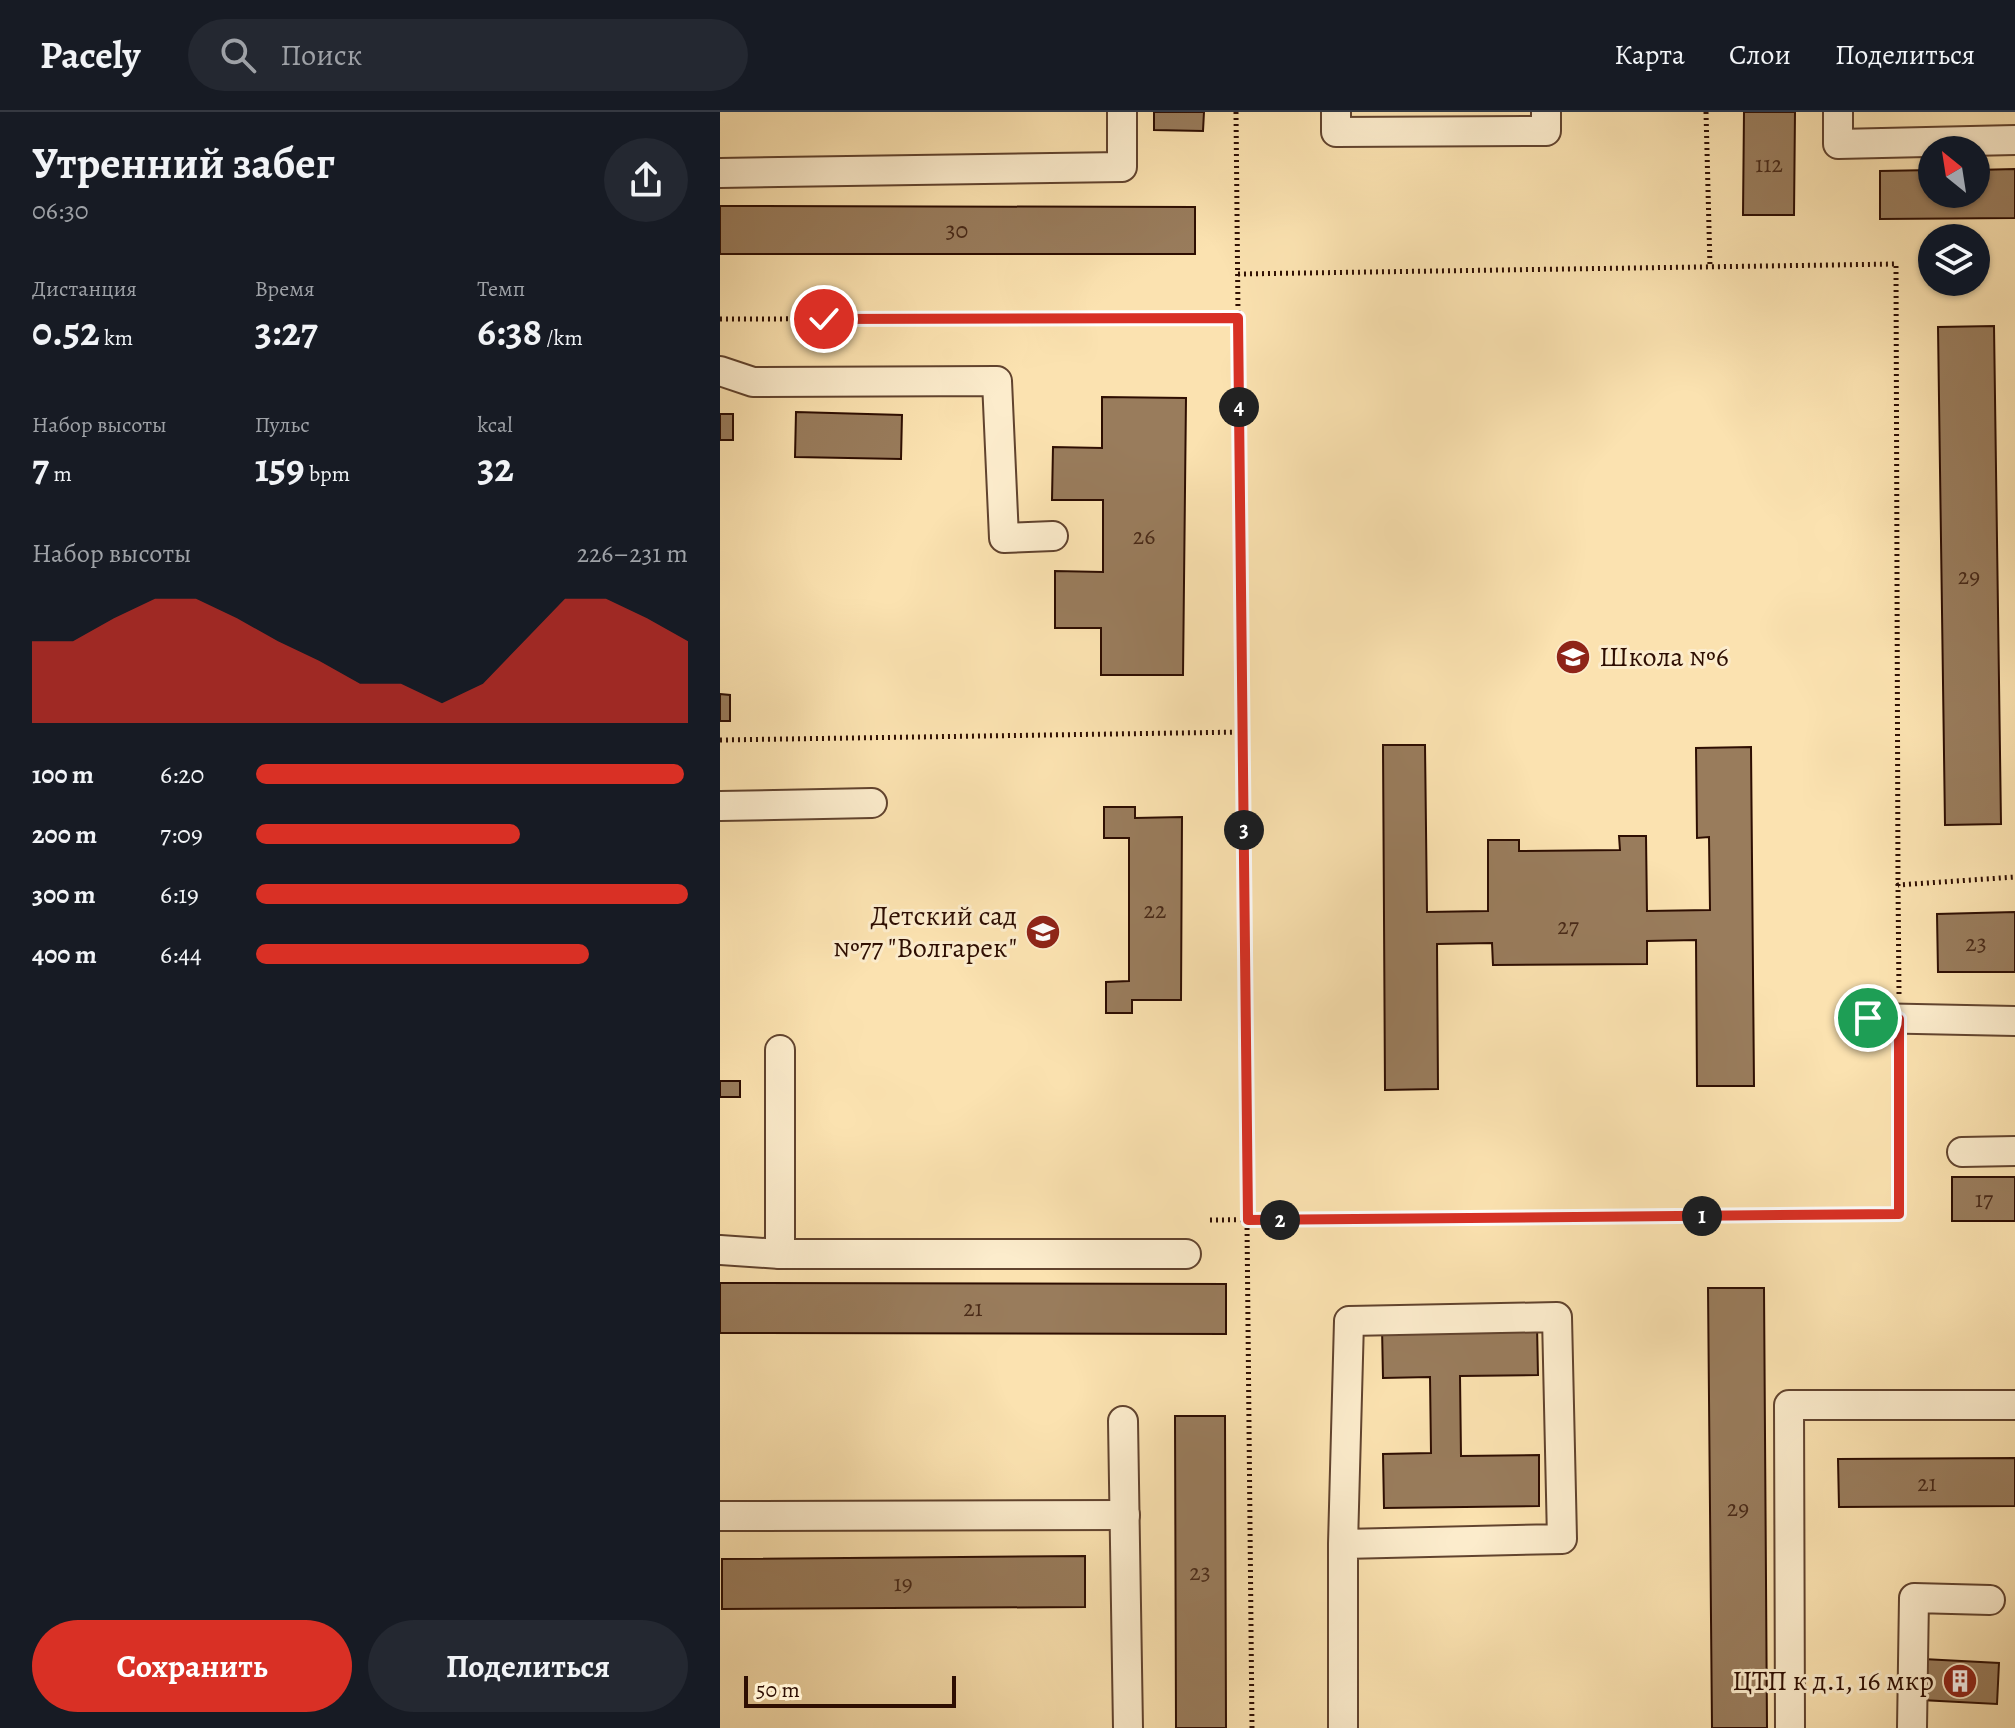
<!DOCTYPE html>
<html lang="ru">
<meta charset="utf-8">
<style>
:root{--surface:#171b24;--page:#242831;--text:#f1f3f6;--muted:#9ea1a6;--line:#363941;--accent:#d93025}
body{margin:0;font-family:Alegreya,serif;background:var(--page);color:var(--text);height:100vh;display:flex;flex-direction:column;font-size:30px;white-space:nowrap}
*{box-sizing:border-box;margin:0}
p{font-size:26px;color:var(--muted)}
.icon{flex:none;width:44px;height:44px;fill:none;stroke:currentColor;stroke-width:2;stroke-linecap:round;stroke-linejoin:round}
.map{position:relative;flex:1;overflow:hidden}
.drawer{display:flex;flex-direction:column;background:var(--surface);width:720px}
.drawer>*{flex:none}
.needle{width:52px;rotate:330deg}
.fabs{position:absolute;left:1198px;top:24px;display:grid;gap:16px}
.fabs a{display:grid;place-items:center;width:72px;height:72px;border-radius:50%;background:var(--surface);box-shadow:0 2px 6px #0004;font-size:40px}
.scale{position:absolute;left:24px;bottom:20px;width:212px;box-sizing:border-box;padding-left:8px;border:4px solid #2e0e02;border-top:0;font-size:22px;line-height:28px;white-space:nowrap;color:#2e0e02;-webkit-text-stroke:6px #fceccc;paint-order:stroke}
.pin{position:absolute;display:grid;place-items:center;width:68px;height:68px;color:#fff;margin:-34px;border:4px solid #fff;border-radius:50%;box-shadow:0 2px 8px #0007}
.km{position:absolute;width:40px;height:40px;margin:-20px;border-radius:50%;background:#222;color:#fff;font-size:22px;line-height:40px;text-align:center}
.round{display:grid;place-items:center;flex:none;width:84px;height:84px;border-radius:42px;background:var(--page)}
.headline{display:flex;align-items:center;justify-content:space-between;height:136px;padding:0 32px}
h1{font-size:44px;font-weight:700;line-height:60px}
.figures{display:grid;grid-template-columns:repeat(3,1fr);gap:12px;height:136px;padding:8px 32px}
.figures div{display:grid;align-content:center}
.figures b{font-size:40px;font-weight:700}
.figures small{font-size:22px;font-weight:400}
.figures p{font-size:22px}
.chart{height:224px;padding:16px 32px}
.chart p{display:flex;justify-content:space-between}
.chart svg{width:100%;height:144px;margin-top:8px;fill:var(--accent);opacity:.7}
.button{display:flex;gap:16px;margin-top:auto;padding:16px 32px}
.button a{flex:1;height:92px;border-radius:48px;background:var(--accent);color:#fff;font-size:32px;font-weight:700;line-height:92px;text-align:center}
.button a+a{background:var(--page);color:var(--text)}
ul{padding:0 32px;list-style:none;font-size:26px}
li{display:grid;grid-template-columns:128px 96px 1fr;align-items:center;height:60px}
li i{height:20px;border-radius:10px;background:var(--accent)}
header{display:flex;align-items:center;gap:48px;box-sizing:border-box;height:112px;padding:0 40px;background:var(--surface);border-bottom:2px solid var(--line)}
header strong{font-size:38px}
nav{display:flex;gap:44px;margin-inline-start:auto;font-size:28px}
.search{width:560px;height:72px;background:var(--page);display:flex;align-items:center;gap:20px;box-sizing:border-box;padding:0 28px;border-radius:44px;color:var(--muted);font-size:30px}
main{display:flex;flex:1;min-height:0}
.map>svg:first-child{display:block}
.building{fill:#997c5c;stroke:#2e0e02;stroke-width:2}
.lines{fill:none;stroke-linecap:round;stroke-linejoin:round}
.minor-casing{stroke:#61432e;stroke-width:32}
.path{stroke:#2e0e02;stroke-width:5;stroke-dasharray:2 4;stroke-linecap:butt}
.minor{stroke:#fceccc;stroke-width:28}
.route-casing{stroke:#fff;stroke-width:16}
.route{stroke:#d93025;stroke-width:10}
.labels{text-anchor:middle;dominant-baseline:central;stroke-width:6;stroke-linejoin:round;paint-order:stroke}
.number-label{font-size:24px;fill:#492a18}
.poi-label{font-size:28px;fill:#2e0e02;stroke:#fceccc;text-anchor:end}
</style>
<header>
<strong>Pacely</strong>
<div class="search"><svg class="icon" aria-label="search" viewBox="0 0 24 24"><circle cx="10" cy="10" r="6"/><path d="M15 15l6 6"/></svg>Поиск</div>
<nav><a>Карта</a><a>Слои</a><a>Поделиться</a></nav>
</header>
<main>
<section class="drawer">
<div class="headline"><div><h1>Утренний забег</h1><p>06:30</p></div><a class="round"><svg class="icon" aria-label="share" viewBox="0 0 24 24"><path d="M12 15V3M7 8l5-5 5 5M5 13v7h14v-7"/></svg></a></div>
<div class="figures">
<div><p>Дистанция</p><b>0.52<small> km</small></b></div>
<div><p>Время</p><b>3:27</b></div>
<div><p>Темп</p><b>6:38<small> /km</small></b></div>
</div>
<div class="figures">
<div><p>Набор высоты</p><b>7<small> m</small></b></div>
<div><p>Пульс</p><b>159<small> bpm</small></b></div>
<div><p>kcal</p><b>32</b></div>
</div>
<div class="chart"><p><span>Набор высоты</span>226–231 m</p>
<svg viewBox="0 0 160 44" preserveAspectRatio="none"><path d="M0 44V19L10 19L20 12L30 6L40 6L50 12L60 19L70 25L80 32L90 32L100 38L110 32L120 19L130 6L140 6L150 12L160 19V44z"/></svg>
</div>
<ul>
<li><b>100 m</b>6:20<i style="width:99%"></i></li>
<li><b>200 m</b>7:09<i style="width:61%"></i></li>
<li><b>300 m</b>6:19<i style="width:100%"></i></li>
<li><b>400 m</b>6:44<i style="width:77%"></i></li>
</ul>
<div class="button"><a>Сохранить</a><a>Поделиться</a></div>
</section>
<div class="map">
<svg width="1295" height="1616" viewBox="0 0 1295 1616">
<rect width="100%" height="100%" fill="#fbe2b0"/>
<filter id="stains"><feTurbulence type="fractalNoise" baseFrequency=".0025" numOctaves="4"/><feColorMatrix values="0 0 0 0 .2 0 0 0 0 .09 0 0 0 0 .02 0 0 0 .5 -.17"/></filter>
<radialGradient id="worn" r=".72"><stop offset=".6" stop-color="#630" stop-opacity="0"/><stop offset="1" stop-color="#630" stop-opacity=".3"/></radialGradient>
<g class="building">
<path d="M434 0H484L483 19 434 18Z"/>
<path d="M1024 0H1075L1074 103H1023Z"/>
<path d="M1295 57V106L1160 107V59L1212 58V82H1256V58Z"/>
<path d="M0 94 475 95V142H0Z"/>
<path d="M1274 214 1281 712 1225 713 1218 215Z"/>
<path d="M382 285 466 286 463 563H381V516H335V459L383 460V388H332L333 335 382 336Z"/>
<path d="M76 300 182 303 181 347 75 345Z"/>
<rect x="0" y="302" width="13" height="26"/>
<path d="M0 582 10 583V609H0Z"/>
<path d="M663 633H705L707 800 768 799V728H799V739L900 738 899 724H926L927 799 990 798 989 725 977 726 976 636 1031 635 1034 974H977L976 828 927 829V852L773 853 772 831 717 832 718 977 665 978Z"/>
<path d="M384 695H415V706L462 705 461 888H412V901H386V870L409 869V726H384Z"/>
<path d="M1295 800V860H1218L1217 802Z"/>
<rect x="0" y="969" width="20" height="16"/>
<rect x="1232" y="1065" width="63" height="44"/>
<path d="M0 1171 506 1172V1222L0 1221Z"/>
<path d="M988 1176H1044L1047 1616H992Z"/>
<path d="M817 1213 818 1263 740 1264 741 1344 819 1343V1394L664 1396 663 1342 711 1341 710 1265 663 1266 662 1215Z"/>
<path d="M455 1304H505L506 1616H456Z"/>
<path d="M1295 1346V1394L1119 1395 1118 1347Z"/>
<path d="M365 1444V1495L2 1497V1447Z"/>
<path d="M1203 1547 1279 1551 1277 1592 1201 1588Z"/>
</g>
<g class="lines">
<g class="minor-casing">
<g id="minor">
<path d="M616 0V20L826 19V0"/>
<path d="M1118 0V32L1295 28"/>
<path d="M0 61 402 55V0"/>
<path d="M0 259 33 270 277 269 284 426 333 424"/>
<path d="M0 694 152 691"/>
<path d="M1148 906 1295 909"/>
<path d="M1242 1040 1295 1039"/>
<path d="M0 1138 60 1142H466"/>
<path d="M60 1142V938"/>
<path d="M403 1309 408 1616"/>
<path d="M0 1404 405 1403"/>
<path d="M623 1616V1432L629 1209 837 1205 842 1427 623 1432"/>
<path d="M1070 1616 1069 1293H1295"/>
<path d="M1192 1616 1194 1486 1270 1488"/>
</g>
</g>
<g class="path">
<path d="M516 0 532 1616"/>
<path d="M986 0 990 155"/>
<path d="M518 162 1176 152 1178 773"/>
<path d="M0 207 518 206"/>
<path d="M0 628 523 620"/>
<path d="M1179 882 1178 773 1295 765"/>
<path d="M490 1108 1179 1102V932"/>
</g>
<use href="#minor" class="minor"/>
</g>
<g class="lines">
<g class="route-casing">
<path id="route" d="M104 207 518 206 528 1108 1179 1102V907L1148 906"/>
</g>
<use href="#route" class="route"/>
</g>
<defs>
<g id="school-disc" transform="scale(1.8)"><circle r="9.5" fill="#8f2418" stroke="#fceccc"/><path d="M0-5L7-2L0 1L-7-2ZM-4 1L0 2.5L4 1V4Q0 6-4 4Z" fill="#fff"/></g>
<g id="building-disc" transform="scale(1.8)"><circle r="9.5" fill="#8f2418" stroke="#fceccc"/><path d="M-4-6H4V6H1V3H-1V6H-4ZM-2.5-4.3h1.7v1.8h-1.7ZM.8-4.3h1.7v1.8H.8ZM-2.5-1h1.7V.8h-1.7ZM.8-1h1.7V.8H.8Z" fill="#fff"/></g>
</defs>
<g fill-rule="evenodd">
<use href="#school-disc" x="853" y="545"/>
<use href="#school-disc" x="323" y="820"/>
<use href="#building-disc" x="1240" y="1569"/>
</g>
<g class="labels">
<g class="number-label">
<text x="1049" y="52">112</text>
<text x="237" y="118">30</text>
<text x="424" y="424">26</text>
<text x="1249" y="464">29</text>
<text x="435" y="798">22</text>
<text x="848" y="814">27</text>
<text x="1256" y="831">23</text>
<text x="1264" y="1087">17</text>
<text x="253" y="1196">21</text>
<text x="1207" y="1371">21</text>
<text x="1018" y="1396">29</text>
<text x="480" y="1460">23</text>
<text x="183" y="1471">19</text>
</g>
<g class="poi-label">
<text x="879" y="545" text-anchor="start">Школа №6</text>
<text x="297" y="804">Детский сад<tspan x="297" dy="32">№77 "Волгарек"</tspan></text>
<text x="1214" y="1569">ЦТП к д.1, 16 мкр</text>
</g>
</g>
<rect width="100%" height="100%" filter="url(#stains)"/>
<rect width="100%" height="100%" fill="url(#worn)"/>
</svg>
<div class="fabs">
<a><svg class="needle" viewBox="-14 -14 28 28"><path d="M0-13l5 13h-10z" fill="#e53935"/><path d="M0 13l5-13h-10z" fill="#9ea1a6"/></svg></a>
<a><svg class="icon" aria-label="layers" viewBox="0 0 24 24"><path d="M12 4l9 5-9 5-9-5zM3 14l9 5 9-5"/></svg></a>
</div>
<div class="scale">50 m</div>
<div class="pin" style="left:1148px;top:906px;background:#1e9e55"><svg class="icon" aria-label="arrive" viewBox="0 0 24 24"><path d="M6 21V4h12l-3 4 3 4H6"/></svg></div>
<div class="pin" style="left:104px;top:207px;background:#d93025"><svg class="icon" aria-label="check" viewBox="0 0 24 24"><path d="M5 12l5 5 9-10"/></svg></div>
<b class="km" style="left:982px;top:1104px">1</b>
<b class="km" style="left:560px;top:1108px">2</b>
<b class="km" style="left:524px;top:718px">3</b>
<b class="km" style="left:519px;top:295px">4</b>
</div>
</main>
